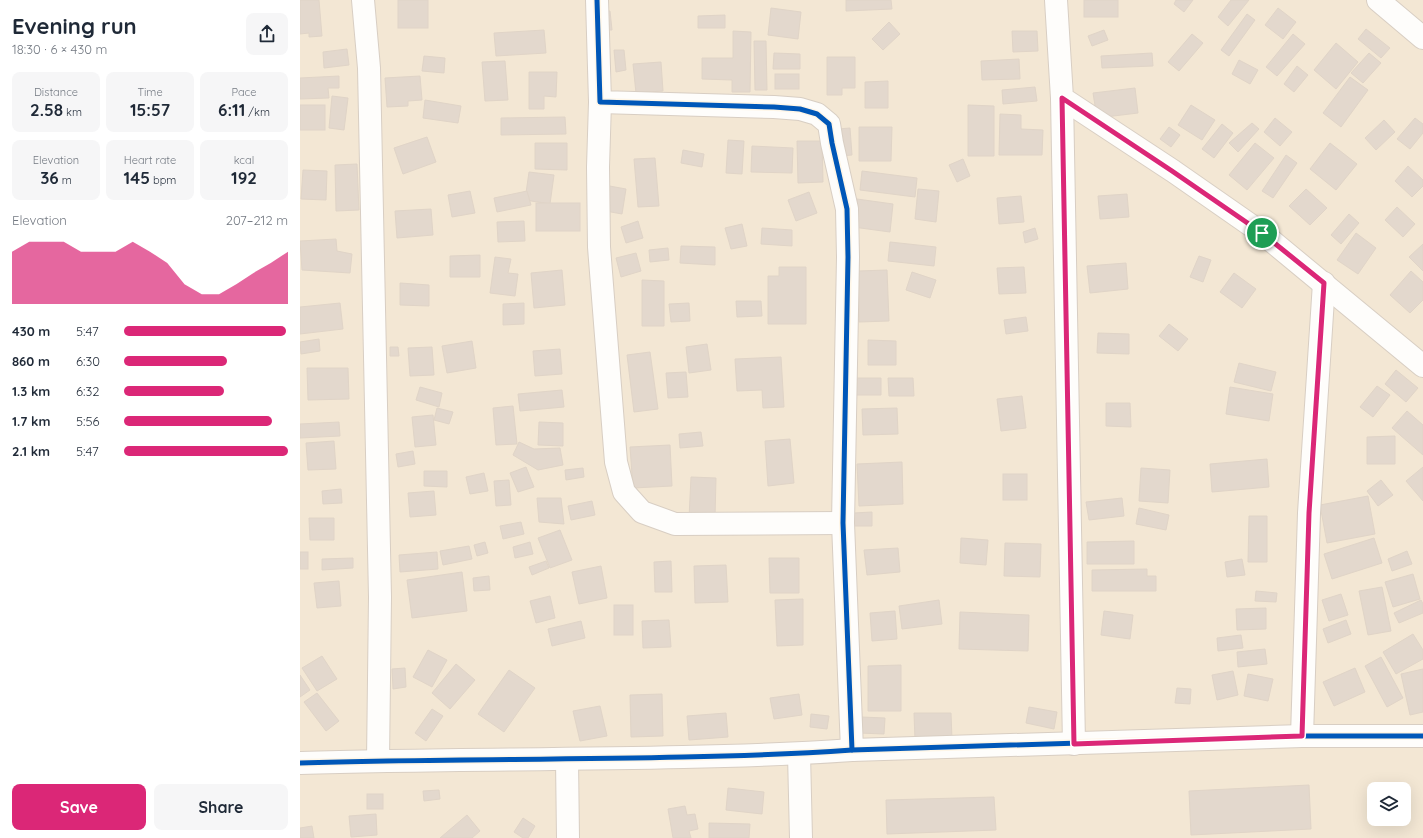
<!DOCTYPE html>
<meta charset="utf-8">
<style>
:root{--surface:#fff;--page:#f6f6f7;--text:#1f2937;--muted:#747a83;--accent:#db2777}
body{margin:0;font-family:Quicksand,sans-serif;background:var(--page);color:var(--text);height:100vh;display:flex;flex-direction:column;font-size:15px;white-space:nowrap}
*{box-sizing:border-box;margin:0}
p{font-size:13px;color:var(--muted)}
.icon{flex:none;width:22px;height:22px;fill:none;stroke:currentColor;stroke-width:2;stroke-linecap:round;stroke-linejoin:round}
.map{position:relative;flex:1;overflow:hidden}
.sheet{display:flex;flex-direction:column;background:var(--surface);width:300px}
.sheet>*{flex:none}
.fabs{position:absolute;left:1067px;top:782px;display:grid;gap:8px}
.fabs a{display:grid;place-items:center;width:44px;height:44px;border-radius:8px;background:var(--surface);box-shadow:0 4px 16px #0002;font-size:20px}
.pin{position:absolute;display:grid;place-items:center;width:34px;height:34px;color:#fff;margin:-17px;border:2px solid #fff;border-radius:50%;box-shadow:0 1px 4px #0007}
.round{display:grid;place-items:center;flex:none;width:42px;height:42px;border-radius:8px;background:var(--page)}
.overview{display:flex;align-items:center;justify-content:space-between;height:68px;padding:0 12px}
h1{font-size:22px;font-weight:800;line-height:30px}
.figures{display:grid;grid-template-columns:repeat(3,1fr);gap:6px;height:68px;padding:4px 12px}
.figures div{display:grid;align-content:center;border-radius:8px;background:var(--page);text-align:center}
.figures b{font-size:17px;font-weight:800}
.figures small{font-size:11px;font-weight:400}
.figures p{font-size:11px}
.chart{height:112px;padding:8px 12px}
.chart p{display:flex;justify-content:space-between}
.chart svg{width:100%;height:72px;margin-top:4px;fill:var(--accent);opacity:.7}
.button{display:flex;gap:8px;margin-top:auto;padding:8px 12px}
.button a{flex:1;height:46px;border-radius:8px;background:var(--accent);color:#fff;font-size:16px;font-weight:800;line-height:46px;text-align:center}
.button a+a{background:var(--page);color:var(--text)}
ul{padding:0 12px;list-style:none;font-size:13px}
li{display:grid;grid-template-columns:64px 48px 1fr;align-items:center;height:30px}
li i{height:10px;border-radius:5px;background:var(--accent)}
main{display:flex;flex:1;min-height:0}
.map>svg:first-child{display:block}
.residential{fill:#f3e7d4;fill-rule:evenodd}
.building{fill:#e3d8cd;stroke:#e0d4c7}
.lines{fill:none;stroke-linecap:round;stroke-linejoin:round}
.minor-casing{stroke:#d8cec3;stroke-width:24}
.minor{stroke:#fefdfb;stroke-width:22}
.cycleway-casing{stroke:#fff6e6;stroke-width:8}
.cycleway{stroke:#0057b8;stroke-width:5}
.route-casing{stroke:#fff;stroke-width:8}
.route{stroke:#db2777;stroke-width:5}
</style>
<main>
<section class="sheet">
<div class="overview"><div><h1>Evening run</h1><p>18:30 · 6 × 430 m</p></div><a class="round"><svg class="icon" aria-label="share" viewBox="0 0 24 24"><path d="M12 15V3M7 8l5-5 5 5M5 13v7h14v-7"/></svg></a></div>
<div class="figures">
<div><p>Distance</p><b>2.58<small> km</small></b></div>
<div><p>Time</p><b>15:57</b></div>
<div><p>Pace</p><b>6:11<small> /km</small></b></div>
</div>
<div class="figures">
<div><p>Elevation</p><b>36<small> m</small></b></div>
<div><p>Heart rate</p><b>145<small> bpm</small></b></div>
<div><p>kcal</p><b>192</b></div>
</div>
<div class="chart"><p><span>Elevation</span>207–212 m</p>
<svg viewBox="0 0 160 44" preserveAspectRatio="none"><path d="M0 44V12L10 6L20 6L30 6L40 12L50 12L60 12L70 6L80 12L90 19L100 32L110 38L120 38L130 32L140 25L150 19L160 12V44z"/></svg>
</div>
<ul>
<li><b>430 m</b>5:47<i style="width:99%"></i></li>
<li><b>860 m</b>6:30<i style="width:63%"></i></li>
<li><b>1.3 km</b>6:32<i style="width:61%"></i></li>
<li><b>1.7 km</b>5:56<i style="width:90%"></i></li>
<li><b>2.1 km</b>5:47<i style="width:100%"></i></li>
</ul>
<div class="button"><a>Save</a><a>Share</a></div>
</section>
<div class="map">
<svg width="1123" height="838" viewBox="0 0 1123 838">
<rect width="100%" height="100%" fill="#f7f1e5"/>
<path class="residential" d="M0 0H1123V838H0ZM1074 789H1104V819H1074Z"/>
<g class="building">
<path d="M0 0H19L22 36 9 37V33L0 34Z"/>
<rect x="98" y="0" width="30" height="28"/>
<path d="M546 0H591L592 9 546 11Z"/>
<rect x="784" y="0" width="34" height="17"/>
<path d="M876 0H893L884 12 874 4Z"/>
<path d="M931 0H949L928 26 918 17Z"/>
<path d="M471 8 501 12 498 39 468 35Z"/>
<path d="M978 8 996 22 983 39 965 25Z"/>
<path d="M302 11H310L312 30H303Z"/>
<path d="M947 14 955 20 929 56 921 50Z"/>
<path d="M425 15V28H398V16Z"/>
<path d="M589 22 600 34 583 50 572 39Z"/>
<path d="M1066 29 1090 48 1081 58 1058 39Z"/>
<path d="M244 30 246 53 196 56 194 33Z"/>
<path d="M804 30 808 40 792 46 788 36Z"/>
<path d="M433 31 451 32 450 92H432V80L402 79V58H433Z"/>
<path d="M712 31H737L738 51 713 52Z"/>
<path d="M892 34 903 43 879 71 868 62Z"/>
<path d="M993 34 1005 44 977 76 966 67Z"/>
<path d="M454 41H466L467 90H455Z"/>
<path d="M1036 43 1058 62 1036 89 1014 70Z"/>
<path d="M47 49 49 65 24 68 23 52Z"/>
<path d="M314 50H324L326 70 316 72Z"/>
<path d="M474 53 500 54V69H473Z"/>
<path d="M852 53 853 66 802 68 801 56Z"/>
<path d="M1069 53 1081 63 1063 83 1051 73Z"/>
<path d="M124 56 145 58 144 73 122 71Z"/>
<path d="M527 57H555V88H542V95H527Z"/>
<path d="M719 59 720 79 682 80 681 61Z"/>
<path d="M939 60 958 70 950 84 932 74Z"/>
<path d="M205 61 208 100 185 101 182 62Z"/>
<path d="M361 62 363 91 336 93 333 64Z"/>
<path d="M997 66 1008 75 994 92 984 84Z"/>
<path d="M229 72H257L256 97 244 96V109H229Z"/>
<rect x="475" y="74" width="24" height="15"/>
<path d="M39 76V88H28L29 98 0 99V78Z"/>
<path d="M120 76 122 100 108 101V106L87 107 85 78Z"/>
<path d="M1050 77 1068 90 1041 127 1023 113Z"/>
<path d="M588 81V108H565V82Z"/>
<path d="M735 87 737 101 703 104 702 90Z"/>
<path d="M835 88 838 113 797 118 793 93Z"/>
<path d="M32 96 48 98 44 130 29 128Z"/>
<path d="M125 100 161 106 158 123 123 118Z"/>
<rect x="0" y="105" width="25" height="25"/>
<path d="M668 105 694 106V156H668Z"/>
<path d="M891 105 915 120 902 140 878 125Z"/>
<path d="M700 114 721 115V129L743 130 742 155H699Z"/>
<path d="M265 117 266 134 201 135V118Z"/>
<path d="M975 118 992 132 980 146 964 132Z"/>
<path d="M1115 118 1123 124V133L1110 149 1097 139Z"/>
<path d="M1084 120 1095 132 1076 150 1065 138Z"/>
<path d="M952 123 959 129 938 152 929 143Z"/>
<path d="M922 124 933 133 914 158 902 149Z"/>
<path d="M559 127H592L591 161H559Z"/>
<path d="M869 127 880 135 871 147 860 139Z"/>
<path d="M550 128 552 155 540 156 538 129Z"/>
<path d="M127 137 136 162 103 174 94 148Z"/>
<path d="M428 140 444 141 442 174 426 173Z"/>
<path d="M497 141H522L523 182 498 183Z"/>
<path d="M235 143H267V170L235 169Z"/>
<path d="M955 143 974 158 947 190 929 175Z"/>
<path d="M1030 143 1057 164 1036 190 1010 169Z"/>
<path d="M452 146 493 148 492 173 451 172Z"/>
<path d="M383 150 404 154 402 167 381 163Z"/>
<path d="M986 155 997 163 973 198 962 191Z"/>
<path d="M355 158 359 206 338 207 334 159Z"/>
<path d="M663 159 670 176 657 182 649 165Z"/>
<path d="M57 164 59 210 36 211 35 165Z"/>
<path d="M1108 166 1123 180V186L1112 197 1095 181Z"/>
<path d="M3 170 27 171 26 200 1 199Z"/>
<path d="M562 171 617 178 615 197 560 190Z"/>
<path d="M229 172 254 175 250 204 225 200Z"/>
<path d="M304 185 326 189 322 214 300 210Z"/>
<path d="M618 189 639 191 636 222 615 219Z"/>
<path d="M1006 189 1027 208 1010 225 989 206Z"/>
<path d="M170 191 175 213 152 217 148 195Z"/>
<path d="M227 191 231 205 197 212 194 198Z"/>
<path d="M509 192 517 213 496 221 488 200Z"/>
<path d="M827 194 829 217 800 219 798 196Z"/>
<path d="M721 196 724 222 699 224 697 198Z"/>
<path d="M557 199 593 204 590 232 553 227Z"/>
<rect x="236" y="203" width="44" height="28"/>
<path d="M1097 207 1115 224 1103 237 1085 220Z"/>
<path d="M131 209 133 235 97 238 95 211Z"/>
<path d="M1049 214 1059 223 1041 244 1031 235Z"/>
<path d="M224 221 225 241 198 242 197 222Z"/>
<path d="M338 221 343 238 326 243 321 227Z"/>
<path d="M442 224 447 246 431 249 425 228Z"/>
<path d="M462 228 492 230V246L461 244Z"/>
<path d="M735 228 738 239 725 243 723 232Z"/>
<path d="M1056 233 1076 248 1058 274 1037 260Z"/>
<path d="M36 239 37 251 52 254 50 273 2 270 0 241Z"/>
<path d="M590 242 636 247 634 266 588 261Z"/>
<path d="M1123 244V271L1109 257Z"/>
<path d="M381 246 415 247V265L380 263Z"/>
<path d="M368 248 369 260 350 262 349 250Z"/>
<path d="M336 253 341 271 321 277 316 258Z"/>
<path d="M180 255V277H150V256Z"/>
<path d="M899 256 911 260 903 282 890 277Z"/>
<path d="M195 257 211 259 208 273 218 274 215 296 190 293Z"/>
<path d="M826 263 828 289 790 293 787 266Z"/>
<path d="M479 267H506V324H468V276H479Z"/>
<path d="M724 267 726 293 699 294 697 268Z"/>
<path d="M262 270 265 305 234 308 231 273Z"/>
<path d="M587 270 589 321 559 322 558 271Z"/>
<path d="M1111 271 1123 282V300L1110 313 1090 295Z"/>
<path d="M612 272 636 280 630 298 606 290Z"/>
<path d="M934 273 956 289 942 308 920 292Z"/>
<path d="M342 280 364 281V326H342Z"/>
<path d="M100 283 129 285V306L100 305Z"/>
<path d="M436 301H461L462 316 437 317Z"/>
<path d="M40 303 43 329 0 334V307Z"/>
<path d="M224 303V324L203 325V304Z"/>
<path d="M389 303 390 321 371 322 369 304Z"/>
<path d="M726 317 728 331 706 334 704 320Z"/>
<path d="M869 324 888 339 878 351 859 336Z"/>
<path d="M798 333 829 334V354L797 353Z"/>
<path d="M19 339 20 351 1 354 0 342Z"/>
<path d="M568 340 596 341V365H568Z"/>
<path d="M172 341 176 368 147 373 142 346Z"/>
<path d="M407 344 411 370 389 373 386 347Z"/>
<path d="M90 347H98L99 356H90Z"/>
<path d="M132 347 134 375 110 376 108 348Z"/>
<path d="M260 349 262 374 235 376 233 351Z"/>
<path d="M350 352 358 409 334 412 327 355Z"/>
<path d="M481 357 484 407 463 408 462 390 437 391 435 359Z"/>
<path d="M939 363 976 372 971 391 934 382Z"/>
<path d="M7 368H48L49 399 8 400Z"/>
<path d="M1096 370 1118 388 1106 402 1085 384Z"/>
<path d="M386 372 388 397 368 398 366 373Z"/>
<path d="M555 378H581V395H556Z"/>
<path d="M588 378H613L614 396H589Z"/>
<path d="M1077 386 1090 395 1073 417 1060 407Z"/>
<path d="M120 387 142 393 139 407 116 400Z"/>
<path d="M930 387 973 394 969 421 926 414Z"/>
<path d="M262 390 264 407 220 411 218 394Z"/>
<path d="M722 396 726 428 701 431 697 399Z"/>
<path d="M806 403H830L831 427 806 426Z"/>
<path d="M213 406 217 444 196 445 193 408Z"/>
<path d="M137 408 153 412 149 424 134 420Z"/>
<path d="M597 408 598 434 563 435 562 409Z"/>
<path d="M1107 411 1123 425V455L1092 428Z"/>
<path d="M133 415 136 445 115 447 112 417Z"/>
<path d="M39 422 40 436 0 438V424Z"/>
<path d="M239 422 263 423V446L238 445Z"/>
<path d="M401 432 403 446 380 448 379 434Z"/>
<path d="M1095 436V464H1067V437Z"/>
<path d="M490 439 494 483 468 486 465 441Z"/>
<path d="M34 441 36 469 8 470 6 443Z"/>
<path d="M219 442 234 449 260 448 263 465 238 470 213 455Z"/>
<path d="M370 445 372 486 333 488 330 447Z"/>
<path d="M113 451 115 464 98 467 96 454Z"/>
<path d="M967 459 969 487 912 492 910 464Z"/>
<path d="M602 462 603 504 559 506 557 464Z"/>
<path d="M226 467 234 487 218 492 210 473Z"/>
<path d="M1123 467V501L1106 481Z"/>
<path d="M283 468 284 477 266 480 265 470Z"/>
<path d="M841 468 870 470 868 503 839 501Z"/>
<path d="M124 471H147V487L124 486Z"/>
<path d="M184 473 188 491 170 494 166 477Z"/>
<rect x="703" y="474" width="24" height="26"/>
<path d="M391 477 416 478 415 518H389Z"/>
<path d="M209 480 211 505 196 506 194 481Z"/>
<path d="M1081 480 1093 495 1078 506 1067 491Z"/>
<path d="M41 489 42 503 23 504 22 491Z"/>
<path d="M134 491 136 515 110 517 108 493Z"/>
<path d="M1068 496 1075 534 1027 543 1020 505Z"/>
<path d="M237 498H261L264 524 239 522Z"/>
<path d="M822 498 824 516 789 520 786 502Z"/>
<path d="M292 501 295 515 271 520 268 506Z"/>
<path d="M839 508 869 515 866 530 836 524Z"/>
<path d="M572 512V526H554V513Z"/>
<path d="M949 516H967V562H948Z"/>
<path d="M9 518H34V540H10Z"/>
<path d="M221 522 224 534 203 539 200 526Z"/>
<path d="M260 530 272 560 250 568 238 538Z"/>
<path d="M661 538 688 540 686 565 660 563Z"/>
<path d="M1074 538 1082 563 1032 579 1024 554Z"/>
<path d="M834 541V564H787V542Z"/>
<path d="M185 542 188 553 177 556 174 545Z"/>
<path d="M230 542 233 554 215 558 213 547Z"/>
<path d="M705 543 741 544 740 577 704 576Z"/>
<path d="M169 546 172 559 143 565 140 551Z"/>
<path d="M598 548 600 572 567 575 564 550Z"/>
<path d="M1107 551 1112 564 1092 571 1088 559Z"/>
<rect x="0" y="552" width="8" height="17"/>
<path d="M137 552 138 569 100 572 99 555Z"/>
<path d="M53 558V568L22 570V559Z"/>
<path d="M469 558H499V593H470Z"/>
<path d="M942 559 945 575 927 577 925 562Z"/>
<path d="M246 561 249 568 232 575 229 567Z"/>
<path d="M371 561 372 592H355L354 562Z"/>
<path d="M426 565 428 602 395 603 394 566Z"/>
<path d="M301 566 307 598 279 604 272 572Z"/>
<path d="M847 569V576H856V591H792V570Z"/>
<path d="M162 572 167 611 112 618 107 580Z"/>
<path d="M1113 574 1120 599 1093 607 1085 582Z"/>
<path d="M189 576 190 590 174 591 173 578Z"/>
<path d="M39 581 41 606 17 608 14 583Z"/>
<path d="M1082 587 1091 631 1068 635 1059 591Z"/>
<path d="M956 591 977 593 976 602 955 601Z"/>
<path d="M1041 594 1048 615 1029 621 1022 600Z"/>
<path d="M250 596 255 618 236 623 230 601Z"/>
<path d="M503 599V645L477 646 475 600Z"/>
<path d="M639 600 642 624 602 629 599 606Z"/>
<path d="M1121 600 1123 604V613L1099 623 1094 613Z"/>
<rect x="314" y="605" width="19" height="30"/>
<path d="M966 608V629L937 630 936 609Z"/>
<path d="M595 611 597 639 572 641 570 613Z"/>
<path d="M804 611 833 615 830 639 801 635Z"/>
<path d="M660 612 729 615 728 651 659 649Z"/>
<path d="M369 620 371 647 343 648 342 621Z"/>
<path d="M1046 620 1051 634 1028 643 1023 629Z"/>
<path d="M281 621 285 638 252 646 248 629Z"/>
<path d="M1113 634 1123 650V659L1096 674 1083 652Z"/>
<path d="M941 635 943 648 918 651 917 638Z"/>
<path d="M965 649 967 664 938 667 937 652Z"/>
<path d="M128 650 147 660 132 687 113 677Z"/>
<path d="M22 656 37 679 17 691 2 668Z"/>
<path d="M1081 657 1103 698 1087 707 1065 666Z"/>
<path d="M156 664 175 680 150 709 132 693Z"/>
<path d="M601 665V711H568V666Z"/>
<path d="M105 668 106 687 93 689 92 669Z"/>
<path d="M1055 668 1065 692 1034 706 1023 682Z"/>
<path d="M1123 669V712L1110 715 1101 674Z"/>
<path d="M209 670 235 688 204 732 178 714Z"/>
<path d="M933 671 938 695 917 700 912 675Z"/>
<path d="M948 674 973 679 968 701 944 696Z"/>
<path d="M0 675 10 690 0 697Z"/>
<path d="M877 688 891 689 890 704 875 703Z"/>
<path d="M17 693 39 721 26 731 4 702Z"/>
<path d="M362 694 363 736 331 737 330 695Z"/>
<path d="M499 694 502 715 474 719 470 698Z"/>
<path d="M300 706 307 736 280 741 273 711Z"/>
<path d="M729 707 757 712 754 729 726 723Z"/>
<path d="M132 709 143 716 126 741 115 733Z"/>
<path d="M426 713 428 737 389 740 387 716Z"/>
<path d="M614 713H651L652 740H615Z"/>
<path d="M511 714 529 716 527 729 510 727Z"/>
<path d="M561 717 585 718 584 734 559 733Z"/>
<path d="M1009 785 1011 829 891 835 889 791Z"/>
<path d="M428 788 464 792 462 814 426 810Z"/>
<path d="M139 790 140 799 124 801 123 791Z"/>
<rect x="67" y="794" width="16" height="15"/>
<path d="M694 797 696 830 587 834 586 800Z"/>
<path d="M385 806 387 815 395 814 398 829 389 831 391 838H373L368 809Z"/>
<path d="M76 814 77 835 51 837 49 816Z"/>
<path d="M167 815 180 831 172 838H140Z"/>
<path d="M223 818 235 826 228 838H223L214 832Z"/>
<path d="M409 823 450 824 449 838H409Z"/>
<path d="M12 826 14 838H0V828Z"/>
</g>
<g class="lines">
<g class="minor-casing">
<g id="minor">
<path d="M63 0 69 68 80 597 78 761"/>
<path d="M297 0 300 102 474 107 500 109 517 114 529 124 532 143 547 209 548 257 543 523 552 750"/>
<path d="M756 0 762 98 873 171 962 233 1123 366"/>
<path d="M1078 0 1123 38"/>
<path d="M762 98 774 744"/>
<path d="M300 102 298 167 299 247 316 462 324 492 342 512 375 524 543 523"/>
<path d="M1002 736 1009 513 1024 283"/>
<path d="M499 754 501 838"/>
<path d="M267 760 268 838"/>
<path d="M0 763C128 759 256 760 383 757 440 756 496 754 552 750L1002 736H1123"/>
</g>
</g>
<use href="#minor" class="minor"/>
<g class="cycleway-casing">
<g id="cycleway">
<path d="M297 0 300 102 474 107 500 109 517 114 529 124 532 143 547 209 548 257 543 523 552 750"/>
<path d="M0 763C128 759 256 760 383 757 440 756 496 754 552 750L1002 736H1123"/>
</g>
</g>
<use href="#cycleway" class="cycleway"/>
</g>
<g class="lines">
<g class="route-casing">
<path id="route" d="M762 98 872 171 962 233 1024 283 1009 513 1002 736 774 744Z"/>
</g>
<use href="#route" class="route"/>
</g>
</svg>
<div class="fabs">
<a><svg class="icon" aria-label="layers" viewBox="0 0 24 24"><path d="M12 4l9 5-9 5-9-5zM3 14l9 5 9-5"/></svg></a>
</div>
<div class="pin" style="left:962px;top:233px;background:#1e9e55"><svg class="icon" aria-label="arrive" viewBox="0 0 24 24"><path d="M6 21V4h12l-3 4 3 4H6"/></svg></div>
</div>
</main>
